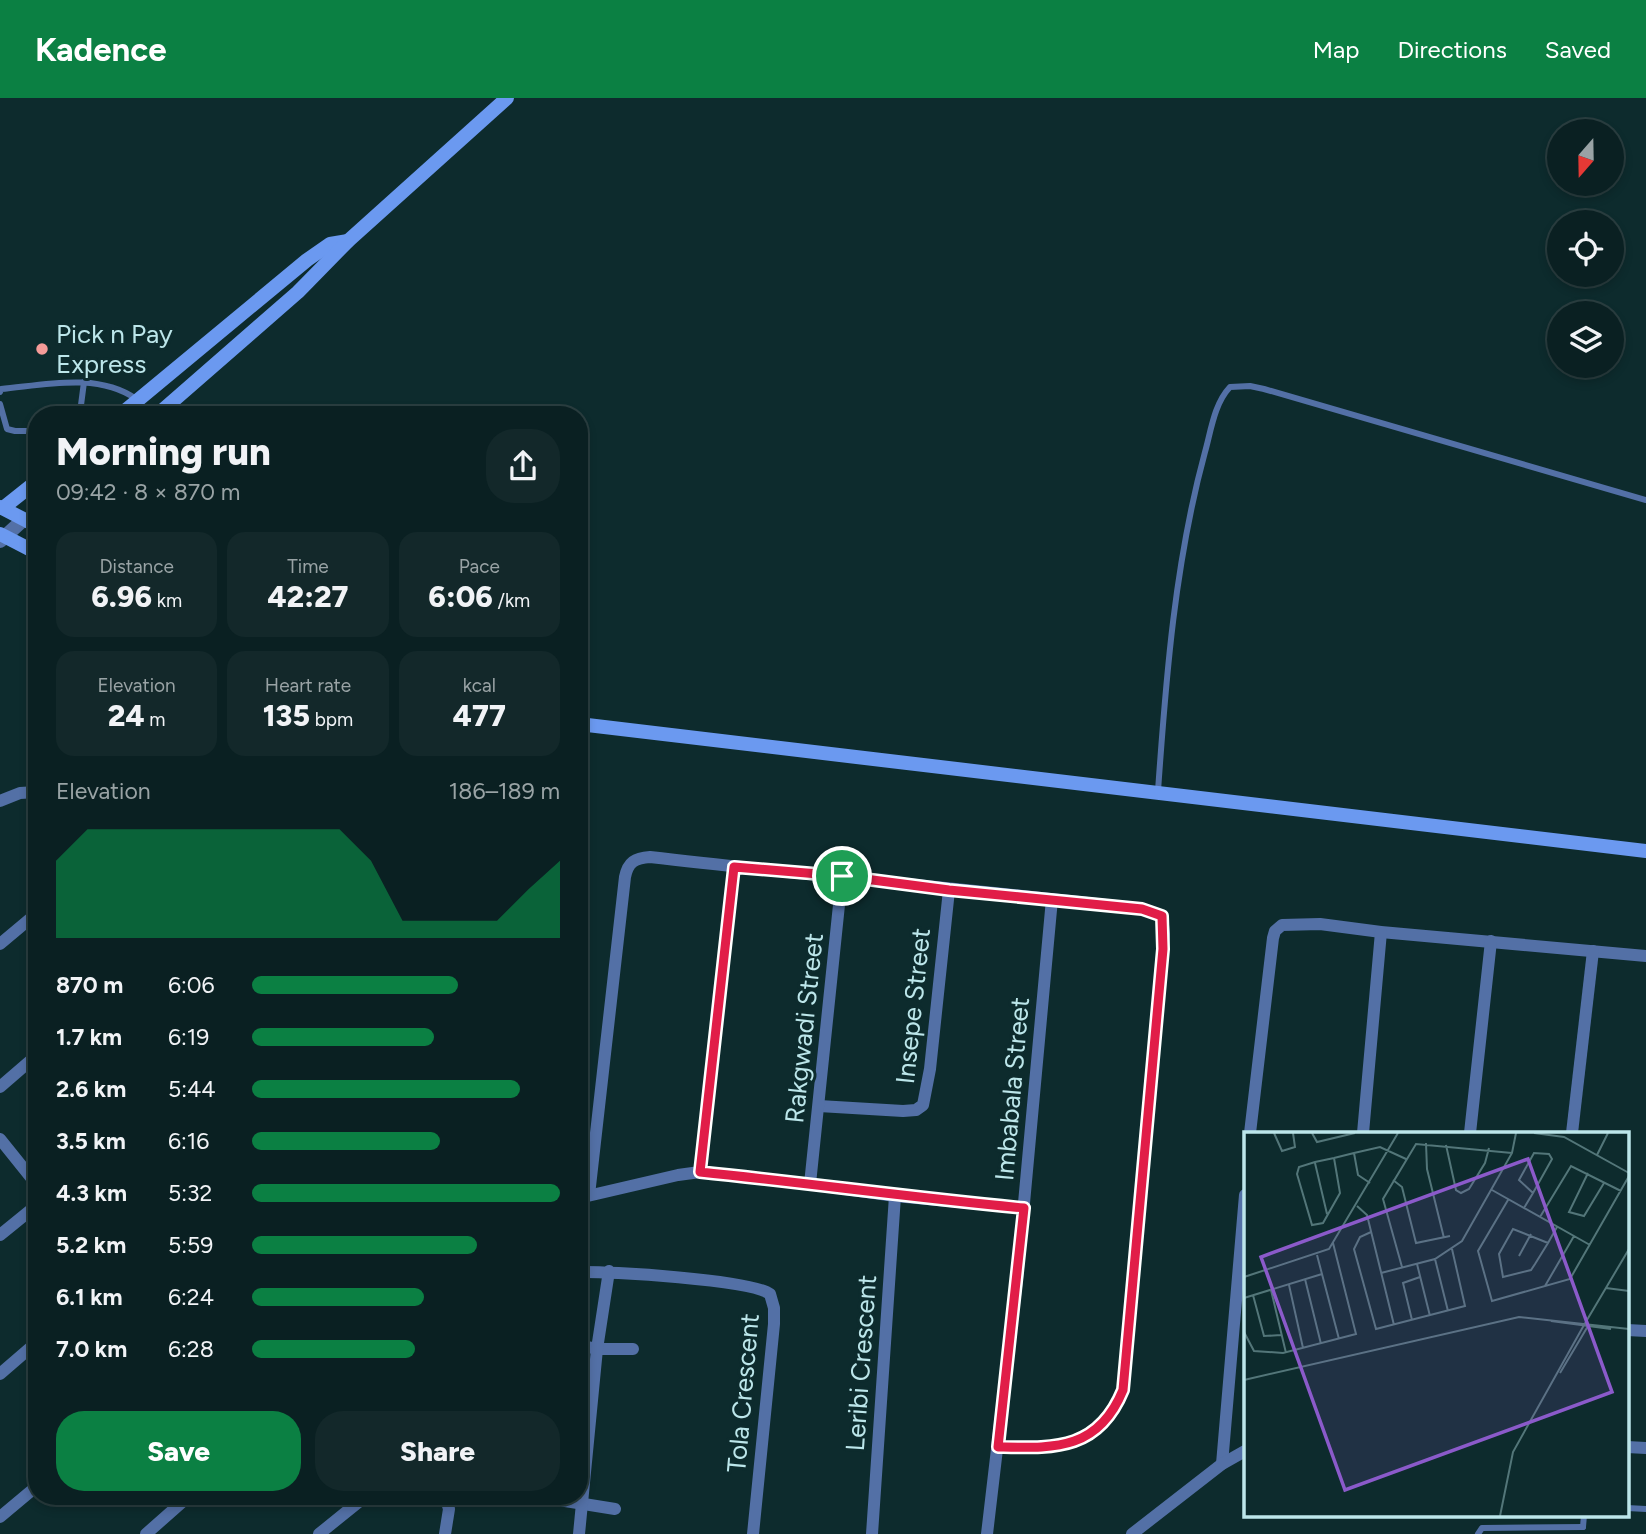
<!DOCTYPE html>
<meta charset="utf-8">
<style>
:root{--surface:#0a2022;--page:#13282a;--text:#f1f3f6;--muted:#99a3a5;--line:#2a3e40;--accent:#0b8043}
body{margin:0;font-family:Figtree,sans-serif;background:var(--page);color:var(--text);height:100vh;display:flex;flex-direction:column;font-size:26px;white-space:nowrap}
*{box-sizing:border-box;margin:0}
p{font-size:23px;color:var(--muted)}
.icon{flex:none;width:38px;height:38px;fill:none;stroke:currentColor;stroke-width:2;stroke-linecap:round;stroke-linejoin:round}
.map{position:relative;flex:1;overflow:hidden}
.details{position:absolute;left:28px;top:308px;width:560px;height:1099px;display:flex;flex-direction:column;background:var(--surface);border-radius:28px;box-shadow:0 4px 10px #0003,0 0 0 2px var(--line)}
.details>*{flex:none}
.needle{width:46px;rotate:200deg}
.controls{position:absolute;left:1547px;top:21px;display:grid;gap:14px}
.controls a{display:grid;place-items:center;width:77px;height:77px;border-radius:50%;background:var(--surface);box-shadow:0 4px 10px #0003,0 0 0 2px var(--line);font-size:35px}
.pin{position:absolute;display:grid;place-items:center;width:60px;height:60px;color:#fff;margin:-30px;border:4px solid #fff;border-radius:50%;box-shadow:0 2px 7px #0007}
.round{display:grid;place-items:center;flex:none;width:74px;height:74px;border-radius:28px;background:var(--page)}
.summary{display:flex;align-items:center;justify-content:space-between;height:119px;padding:0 28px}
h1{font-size:38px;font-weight:800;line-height:52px}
.stats{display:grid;grid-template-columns:repeat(3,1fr);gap:10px;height:119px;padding:7px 28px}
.stats div{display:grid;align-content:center;border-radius:18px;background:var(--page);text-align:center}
.stats b{font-size:30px;font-weight:800}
.stats small{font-size:19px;font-weight:400}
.stats p{font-size:19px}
.chart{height:196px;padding:14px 28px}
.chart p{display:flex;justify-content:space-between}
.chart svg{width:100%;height:126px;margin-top:7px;fill:var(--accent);opacity:.7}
.primary-button{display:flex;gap:14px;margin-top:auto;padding:14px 28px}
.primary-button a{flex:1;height:80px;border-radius:28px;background:var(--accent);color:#fff;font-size:28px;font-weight:800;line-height:80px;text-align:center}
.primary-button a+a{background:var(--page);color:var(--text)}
ul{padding:0 28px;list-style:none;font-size:23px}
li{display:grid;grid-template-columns:112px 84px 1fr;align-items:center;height:52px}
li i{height:18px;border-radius:9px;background:var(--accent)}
header{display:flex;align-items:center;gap:42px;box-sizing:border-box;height:98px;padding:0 35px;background:var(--accent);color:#fff}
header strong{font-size:33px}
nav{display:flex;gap:38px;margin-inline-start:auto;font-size:24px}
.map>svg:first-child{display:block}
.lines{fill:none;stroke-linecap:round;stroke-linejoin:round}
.service{stroke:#5370a6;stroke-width:6}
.minor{stroke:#5370a6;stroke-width:12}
.tertiary{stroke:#5370a6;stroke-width:14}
.secondary{stroke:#6b99f0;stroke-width:14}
.route-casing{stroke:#fff;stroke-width:14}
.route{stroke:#e11d48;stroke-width:9}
.poi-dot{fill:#f59b98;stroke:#0d2b2d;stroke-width:2.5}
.labels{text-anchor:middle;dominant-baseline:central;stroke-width:6;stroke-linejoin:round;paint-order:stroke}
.poi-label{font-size:26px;fill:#bce6ea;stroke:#0d2b2d;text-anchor:start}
.street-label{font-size:26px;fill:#bce6ea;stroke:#0d2b2d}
.inset-road{fill:none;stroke:#537679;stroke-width:2}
.view{fill:#8b5aca;fill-opacity:0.15;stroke:#8b5aca;stroke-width:3.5}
.inset-edge{fill:none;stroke:#bce6ea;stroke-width:3.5}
</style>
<header>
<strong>Kadence</strong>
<nav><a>Map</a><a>Directions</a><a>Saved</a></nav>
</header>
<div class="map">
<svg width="1646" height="1436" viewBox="0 0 1646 1436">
<rect width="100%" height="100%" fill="#0d2b2d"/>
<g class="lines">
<g class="service">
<path d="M0 294 1 291C44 287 98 274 136 301"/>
<path d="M0 306 7 331 15 333H37"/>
<path d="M76 317 81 307 84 284"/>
<path d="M1158 693C1166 579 1175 464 1205 354 1211 333 1214 306 1230 289L1250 288 1264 291 1646 402"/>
<path d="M1627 1410 1646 1411"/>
<path d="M1583 1429 1584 1417"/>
<path d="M1478 1436 1482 1430 1583 1429"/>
</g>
<g class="minor">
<path d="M0 703 20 695 37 694"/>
<path d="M0 846 37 815"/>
<path d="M0 989 37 957"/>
<path d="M819 1008 903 1013 916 1012 923 1007 930 971 949 792"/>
<path d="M1250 1035 1273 840 1275 833 1282 827 1320 826 1381 834 1646 858"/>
<path d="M1363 1035 1381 834"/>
<path d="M1470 1035 1491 843"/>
<path d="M1572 1035 1593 853"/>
<path d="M0 1041 37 1087"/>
<path d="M700 1074 734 769"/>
<path d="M810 1086 842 778"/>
<path d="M589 1097 625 779C628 764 635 760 650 759 814 778 978 792 1142 811L1162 818 1164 836 1123 1291C1098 1353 1055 1350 997 1349"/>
<path d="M579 1100 678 1077 700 1074 810 1086 895 1098 1024 1110"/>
<path d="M0 1137 37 1107"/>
<path d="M579 1174C608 1173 752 1182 770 1196L774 1210V1226L753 1436"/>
<path d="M1627 1232 1646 1233"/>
<path d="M579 1247 597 1251H633"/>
<path d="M0 1276 37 1244"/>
<path d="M1627 1349 1646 1350"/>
<path d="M1222 1366 1245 1097"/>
<path d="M445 1398 449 1411 445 1436"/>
<path d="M534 1398 615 1411"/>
<path d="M0 1419 37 1388"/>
<path d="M146 1436 189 1398"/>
<path d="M319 1436 366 1398"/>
<path d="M579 1436 597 1251 609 1173"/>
<path d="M872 1436 895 1098"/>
<path d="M987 1436 1017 1181 1052 801"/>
<path d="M1132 1436 1222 1366 1245 1353"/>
</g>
<path class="tertiary" d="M0 443 23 422"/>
<g class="secondary">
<path d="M120 317 307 162 330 146 348 143"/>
<path d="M157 317 298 194 348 143 507 0"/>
<path d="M0 409 37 428"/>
<path d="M3 410 37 383"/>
<path d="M0 436 37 455"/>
<path d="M579 626 1646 753"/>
</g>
</g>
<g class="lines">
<g class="route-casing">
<path id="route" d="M734 769 842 778 949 792 1142 811 1162 818 1163 851 1123 1292C1098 1353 1054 1350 998 1349L1024 1110C916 1100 808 1085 700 1074Z"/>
</g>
<use href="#route" class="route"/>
</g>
<circle class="poi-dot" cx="42" cy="251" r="7"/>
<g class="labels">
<g class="poi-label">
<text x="56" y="236">Pick n Pay<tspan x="56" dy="30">Express</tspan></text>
</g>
<g class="street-label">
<text transform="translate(913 908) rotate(-84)">Insepe Street</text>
<text transform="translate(804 930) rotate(-84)">Rakgwadi Street</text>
<text transform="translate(1012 991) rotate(-85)">Imbabala Street</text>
<text transform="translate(861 1265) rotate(-86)">Leribi Crescent</text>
<text transform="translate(743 1295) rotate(-85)">Tola Crescent</text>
</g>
</g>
<g transform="translate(1244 1034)">
<rect width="385" height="385" fill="#0d2b2d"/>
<path class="inset-road" d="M30 1 38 19 51 15 49 1M68 1 73 10 111 1M290 1 320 5 385 41M182 11 183 37 200 106M202 13 212 58 217 61 225 57 241 31 245 16M110 21 114 43 126 51M353 23 364 1M90 26 96 61 79 91 68 93 53 42 55 35 71 30 90 26 110 21 136 15 162 27M71 31 83 82M344 41 325 80 340 84 360 51M149 48 158 55 172 111 206 104M248 58 346 113M264 68 234 119 248 169 326 147 385 44M113 74 123 83 150 193M280 76 289 61 308 27 305 22 290 21 275 48 289 61M296 85 327 34 377 59M127 100 116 105 110 117 132 197 221 174 208 117M304 111 269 97 255 122 259 145 287 138 291 132 304 111 313 95M73 123 95 207M275 124 287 102M191 127 204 179M173 132 186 184M158 135 139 67 172 12 268 21M137 141 191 127 218 109 268 21 272 1M0 145 85 117 154 1M61 147 77 212M45 153 59 216M301 154 330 104M362 156 385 159M27 158 42 221M9 163 20 204 37 203M0 166 78 142M168 188 159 151 176 145M307 189 367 197M340 193 385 117M0 200 10 219 39 221 112 202 89 111M316 241 344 194M0 248 275 185 385 197M256 384 269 320 340 193"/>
<path class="view" d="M284 27 368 260 101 358 17 125Z"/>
<rect width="385" height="385" class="inset-edge"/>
</g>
</svg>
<div class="controls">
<a><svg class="needle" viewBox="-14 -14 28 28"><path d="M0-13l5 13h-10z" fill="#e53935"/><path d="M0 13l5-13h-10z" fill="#99a3a5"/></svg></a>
<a><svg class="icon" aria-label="locate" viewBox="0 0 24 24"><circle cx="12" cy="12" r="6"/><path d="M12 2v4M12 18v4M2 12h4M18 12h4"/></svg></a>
<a><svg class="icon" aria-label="layers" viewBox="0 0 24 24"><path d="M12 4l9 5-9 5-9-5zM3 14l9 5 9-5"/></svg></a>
</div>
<div class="pin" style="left:842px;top:778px;background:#1e9e55"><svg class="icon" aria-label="arrive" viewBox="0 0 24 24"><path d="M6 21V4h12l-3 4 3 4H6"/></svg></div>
<section class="details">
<div class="summary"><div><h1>Morning run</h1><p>09:42 · 8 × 870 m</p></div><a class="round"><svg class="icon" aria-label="share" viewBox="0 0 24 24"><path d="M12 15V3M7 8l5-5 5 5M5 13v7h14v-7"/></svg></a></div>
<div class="stats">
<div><p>Distance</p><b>6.96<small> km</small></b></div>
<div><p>Time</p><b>42:27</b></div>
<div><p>Pace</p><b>6:06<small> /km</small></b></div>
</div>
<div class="stats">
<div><p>Elevation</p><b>24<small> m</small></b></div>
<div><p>Heart rate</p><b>135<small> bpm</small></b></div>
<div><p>kcal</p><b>477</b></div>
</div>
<div class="chart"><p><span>Elevation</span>186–189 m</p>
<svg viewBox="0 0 160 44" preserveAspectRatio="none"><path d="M0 44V17L10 6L20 6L30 6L40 6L50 6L60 6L70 6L80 6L90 6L100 17L110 38L120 38L130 38L140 38L150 27L160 17V44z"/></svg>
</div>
<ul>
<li><b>870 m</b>6:06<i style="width:67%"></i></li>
<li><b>1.7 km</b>6:19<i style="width:59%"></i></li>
<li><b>2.6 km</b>5:44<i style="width:87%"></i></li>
<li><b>3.5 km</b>6:16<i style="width:61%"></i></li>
<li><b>4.3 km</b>5:32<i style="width:100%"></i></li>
<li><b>5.2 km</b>5:59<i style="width:73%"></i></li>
<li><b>6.1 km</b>6:24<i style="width:56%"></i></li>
<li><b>7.0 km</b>6:28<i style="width:53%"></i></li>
</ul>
<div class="primary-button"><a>Save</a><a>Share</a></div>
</section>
</div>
